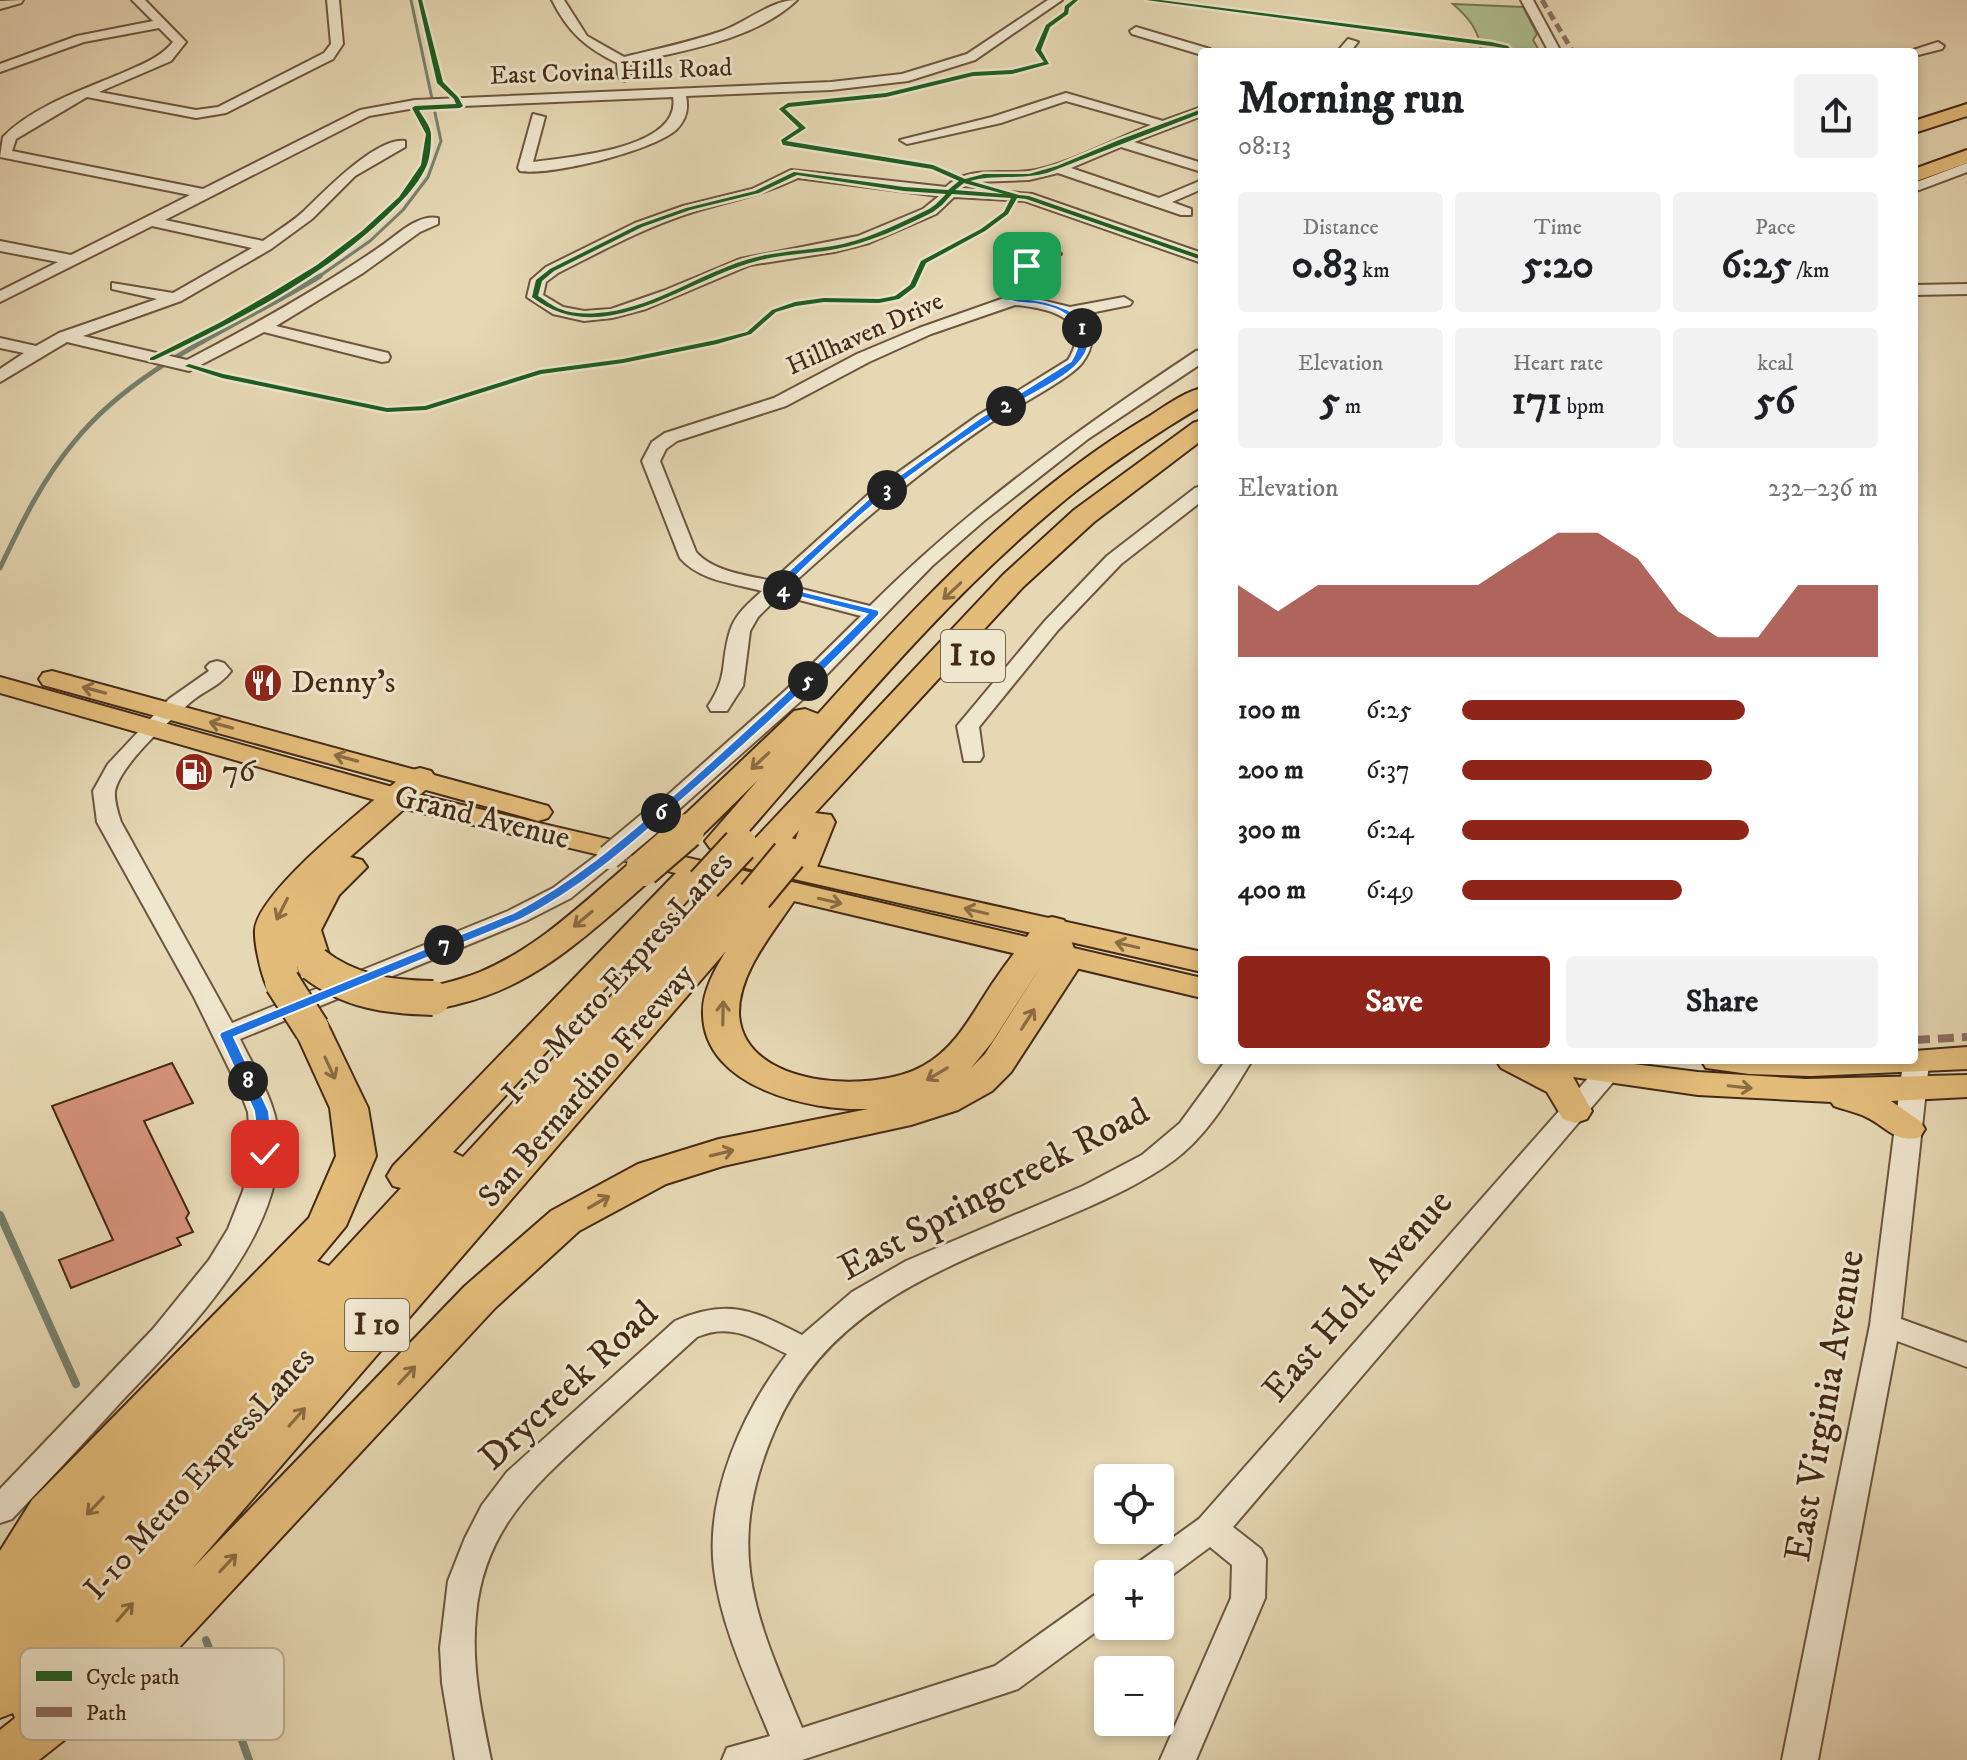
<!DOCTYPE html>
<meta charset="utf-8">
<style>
:root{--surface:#fff;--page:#f2f2f2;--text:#202124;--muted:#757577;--accent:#8f2418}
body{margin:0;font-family:"IM FELL DW Pica",serif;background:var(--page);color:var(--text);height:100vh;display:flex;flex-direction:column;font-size:30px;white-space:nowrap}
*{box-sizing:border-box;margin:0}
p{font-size:26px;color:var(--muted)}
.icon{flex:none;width:44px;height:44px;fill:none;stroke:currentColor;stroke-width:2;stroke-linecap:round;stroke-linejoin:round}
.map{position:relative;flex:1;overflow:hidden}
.sheet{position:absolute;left:1198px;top:48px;width:720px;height:1016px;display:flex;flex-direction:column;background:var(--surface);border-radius:8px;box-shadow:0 4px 12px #0003}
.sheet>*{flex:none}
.controls{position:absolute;left:1094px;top:1464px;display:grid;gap:16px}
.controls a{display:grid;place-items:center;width:80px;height:80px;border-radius:8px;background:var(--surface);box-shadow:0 4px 12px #0003;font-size:40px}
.pin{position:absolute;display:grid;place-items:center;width:68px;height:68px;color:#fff;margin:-34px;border-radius:16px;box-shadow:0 4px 12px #0006}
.km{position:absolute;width:40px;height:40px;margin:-20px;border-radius:50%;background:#222;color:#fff;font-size:22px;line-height:40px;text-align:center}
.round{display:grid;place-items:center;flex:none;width:84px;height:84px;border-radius:8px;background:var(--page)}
.overview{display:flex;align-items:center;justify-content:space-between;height:136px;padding:0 40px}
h1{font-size:44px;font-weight:700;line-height:60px}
.metrics{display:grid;grid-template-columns:repeat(3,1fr);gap:12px;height:136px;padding:8px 40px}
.metrics div{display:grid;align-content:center;border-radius:8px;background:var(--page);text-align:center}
.metrics b{font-size:40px;font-weight:700}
.metrics small{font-size:22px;font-weight:400}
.metrics p{font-size:22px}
.chart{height:224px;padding:16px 40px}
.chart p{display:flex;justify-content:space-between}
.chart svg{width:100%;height:144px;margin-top:8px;fill:var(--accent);opacity:.7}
.button{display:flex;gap:16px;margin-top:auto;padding:16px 40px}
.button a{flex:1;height:92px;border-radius:8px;background:var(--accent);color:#fff;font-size:32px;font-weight:700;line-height:92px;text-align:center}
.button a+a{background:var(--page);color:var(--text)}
ul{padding:0 40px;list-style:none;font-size:26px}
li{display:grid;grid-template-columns:128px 96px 1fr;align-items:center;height:60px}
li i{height:20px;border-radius:10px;background:var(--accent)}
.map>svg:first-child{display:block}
.green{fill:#aec092;stroke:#797554;stroke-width:2}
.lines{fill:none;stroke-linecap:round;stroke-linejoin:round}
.stream-far2{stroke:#76816e;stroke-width:3}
.stream-far1{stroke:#76816e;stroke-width:5}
.stream{stroke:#76816e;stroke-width:8}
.building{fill:#d7937b;stroke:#442a16;stroke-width:2}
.minor-casing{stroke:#6c563e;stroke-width:4}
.major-casing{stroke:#442a16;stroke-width:4}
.highway-casing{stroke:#442a16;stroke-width:4}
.minor{fill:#efe6ce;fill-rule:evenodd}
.major{fill:#e3bc7a;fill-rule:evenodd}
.highway{fill:#e3bc7a;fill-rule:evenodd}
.minor-bridge-casing{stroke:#6c563e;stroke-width:28;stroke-linecap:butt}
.highway-bridge-casing{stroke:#442a16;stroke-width:38;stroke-linecap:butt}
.minor-bridge{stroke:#efe6ce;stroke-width:24}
.highway-bridge{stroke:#e3bc7a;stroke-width:34}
.quiet-far1{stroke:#8d6e63;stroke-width:5;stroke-dasharray:9 5;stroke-linecap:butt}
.quiet{stroke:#8d6e63;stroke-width:8;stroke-dasharray:16 8;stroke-linecap:butt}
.cycleway-casing{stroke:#efe6ce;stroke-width:5}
.cycleway{fill:#1b5e20;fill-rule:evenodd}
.oneway{stroke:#8c6c43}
.route{fill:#1a73e8;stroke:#fff;stroke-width:2}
.labels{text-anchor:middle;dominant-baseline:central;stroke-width:6;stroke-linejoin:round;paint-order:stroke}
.far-street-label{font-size:26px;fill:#442a16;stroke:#efe6ce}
.shield{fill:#efe6ce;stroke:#77624d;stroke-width:2}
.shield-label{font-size:30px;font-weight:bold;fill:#442a16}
.poi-label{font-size:32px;fill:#442a16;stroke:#efe6ce;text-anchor:start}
.street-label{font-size:32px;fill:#442a16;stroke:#efe6ce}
.near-street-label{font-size:38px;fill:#442a16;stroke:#efe6ce}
.key{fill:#efe6ce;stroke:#bcae97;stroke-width:2}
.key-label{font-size:22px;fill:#442a16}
</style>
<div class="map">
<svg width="1967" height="1760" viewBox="0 0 1967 1760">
<rect width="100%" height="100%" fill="#e6d8b4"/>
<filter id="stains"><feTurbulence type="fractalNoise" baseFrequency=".0025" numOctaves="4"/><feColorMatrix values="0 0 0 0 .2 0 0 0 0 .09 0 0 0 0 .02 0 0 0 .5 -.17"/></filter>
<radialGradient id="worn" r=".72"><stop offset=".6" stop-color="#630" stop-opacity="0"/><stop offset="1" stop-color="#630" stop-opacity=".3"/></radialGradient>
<path class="green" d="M1453 4 1523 7 1537 34 1533 40 1540 52H1481C1480 31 1468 17 1453 4Z"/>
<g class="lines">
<path class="stream-far2" d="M317 278 370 241 403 210 428 177 441 141 411 0"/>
<path class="stream-far1" d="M0 568C21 524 42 480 74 442 137 364 237 327 320 276"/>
<g class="stream">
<path d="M0 1215 76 1384"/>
<path d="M206 1640 249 1760"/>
</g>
</g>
<path class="building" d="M172 1063 193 1103 144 1121 189 1213 186 1218 193 1232 177 1238 181 1245 71 1288 59 1260 113 1240 52 1106Z"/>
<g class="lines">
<g class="minor-casing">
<g id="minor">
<path d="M23 0 21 3 0 9V1Z"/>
<path d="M132 0H145L186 42 171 61 99 92 196 110 218 107 324 53 331 44 327 0H339L343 44 333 59 226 113 196 118 87 97 16 139 12 151 203 189 360 110 415 100 831 82 902 74 967 54 1048 0H1062L975 60 908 81 831 90 686 96C689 109 686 120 676 130 652 151 551 176 520 171L518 168 533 114 545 117 533 162C569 157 682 149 673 97L415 108 369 116 165 220 263 241C277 231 292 222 304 211 324 192 376 137 405 141V147L355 176 312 219 271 249 181 301 83 336 187 360C254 325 321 288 384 244 399 233 419 214 438 218V224L420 232 363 273 276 326 388 353 390 357 388 361 382 362 264 332 189 371 67 342 0 382V369L24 353 0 348V338L36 346 59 333 157 299 112 289V283L173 293 252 248 152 226 0 302V291L58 262 0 251V241L71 255 190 195 0 157 3 137C32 107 82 90 120 74 140 65 159 59 173 42L159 28 84 42 0 72V64L77 36 153 21Z"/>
<path d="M552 0H564L587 36 624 57C657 49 690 42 722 31 747 22 771 0 797 0 755 40 684 50 630 63V77L624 81 618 77 617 63C585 47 568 32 552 0Z"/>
<path d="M1521 0H1533L1561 52H1549Z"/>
<path d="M1136 27 1210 49 1212 52H1202V55L1132 34 1130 31Z"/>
<path d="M1348 39 1358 42 1350 52H1337Z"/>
<path d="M1938 42 1944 46 1942 49 1914 56V52H1907Z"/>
<path d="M1066 93 1163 121 1202 107V116L1134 142 1202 163V172L1121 147 1071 168 1159 198 1202 180V189L1172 202 1191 209V215H1181L1058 173 1029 180 976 182 961 188 1032 194 1202 253V263L1025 201 954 197 936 214 869 243 834 252 750 265 646 309 612 318 584 321 553 314 527 297 531 280 546 267 635 223 683 206 752 189 791 170 946 187C968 165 1001 175 1029 171 1062 167 1117 138 1151 125L1066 101 1001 123 907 144 900 140 992 117ZM798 178 939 196 923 209 858 236 740 259 663 291 611 309 584 311 563 307 543 295 546 282 558 273C602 251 645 227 693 212 732 200 760 196 798 178Z"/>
<path d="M1967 163V172L1914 192V183Z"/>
<path d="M1053 249 1061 254 1034 269 1024 296 1070 307 1124 297 1132 302 1130 305 1080 315C1093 332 1096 345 1082 363 1070 379 1010 410 990 423 918 472 854 528 790 586L870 606C969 507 1080 428 1196 351L1202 350V363L1088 439 985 520 932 566 803 699 659 827H643L639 822 643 817 787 689 861 616 780 595 758 617 750 631 743 686 727 711H711L708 706C729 675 720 663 730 631 735 614 749 603 762 591 733 583 700 581 680 558L642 461 652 442 665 433 774 398 857 354 919 328 1007 297 1022 263ZM1015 305C1048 308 1094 318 1068 360L977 416 872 491 772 581C746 575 714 572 696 552L660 461 666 449 677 441 786 406 869 362 931 334Z"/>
<path d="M1967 284V294L1914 295V285Z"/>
<path d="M1202 486V501L1121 564 1058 630 979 727 983 756 980 761H964L957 726 1044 622 1107 556 1195 488Z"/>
<path d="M217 661 224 663 231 671C220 686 205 690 192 701 171 719 120 765 115 791 114 801 118 813 121 822L232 1023 508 911 553 888 601 852H617L621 857 571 898 526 921 240 1039C258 1076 281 1109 279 1152 273 1249 182 1337 119 1404 84 1443 48 1481 12 1519L0 1523V1489L153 1329 209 1260 228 1229 243 1191 251 1152 248 1112 240 1091 194 997 97 822 93 791 108 764 169 699 209 671 206 667 210 663Z"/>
<path d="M1916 1054 1925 1057 1929 1063 1901 1319 1967 1343V1367L1897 1341 1818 1760H1782L1870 1325 1903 1063 1905 1060H1914Z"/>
<path d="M1226 1060 1251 1062C1229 1098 1207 1136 1173 1161 1144 1182 1109 1198 1077 1212 959 1263 832 1299 776 1427 723 1548 754 1613 802 1728L995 1666 1096 1594 1108 1590V1623L1018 1689 1006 1693 802 1760H722L727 1748 770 1736C748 1682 721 1627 714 1569 705 1495 743 1411 787 1354 756 1339 731 1322 697 1337 664 1367 631 1397 598 1427 537 1483 484 1527 476 1615 471 1664 481 1712 491 1760H455L442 1683 440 1648 448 1581 465 1538 482 1505 507 1472 675 1321C728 1298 753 1310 802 1335L852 1292 906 1261 1083 1186 1142 1155 1180 1123Z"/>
<path d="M1604 1060H1632L1233 1527 1261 1549 1266 1559 1265 1598 1196 1760H1160L1231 1598 1232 1565 1210 1547 1160 1584V1574H1131L1136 1564 1199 1519Z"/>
</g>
</g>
<g class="major-casing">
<g id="major">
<path d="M52 671 548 806 552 812 548 818 538 821 528 818 43 685 39 679 43 673Z"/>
<path d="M0 677 428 797 1202 978V998L410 810 0 693Z"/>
<path d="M756 853 1202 952V972L746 868 741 862 746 856Z"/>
<path d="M1967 1047V1069L1811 1076 1749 1074 1706 1068 1701 1060H1914V1051Z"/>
<path d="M1496 1060H1601L1698 1072 1806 1079 1967 1075V1097L1891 1101 1920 1121 1925 1129 1920 1137C1896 1144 1887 1127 1866 1117 1856 1112 1845 1110 1834 1106L1831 1102 1698 1095 1573 1077 1592 1111 1587 1119 1575 1123 1563 1119 1547 1092 1501 1068Z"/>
</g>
</g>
<g class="highway-casing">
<g id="highway">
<path d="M1967 104V116L1914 133V121Z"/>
<path d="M1967 150V163L1914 182V169Z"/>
<path d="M1202 388V406C1158 432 1116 460 1076 491 947 594 842 725 734 848L722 851 710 848 705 841 758 780 699 838 687 841 675 838 670 831 675 824 794 711 805 709 818 714C915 606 1018 496 1143 420 1162 409 1181 393 1202 388Z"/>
<path d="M1202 420V440L1094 522 1023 587 815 813 831 815 835 822 817 867 805 870 793 867 788 860 799 830C784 847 775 863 751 857L746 850 751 843 1003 575 1074 510 1193 423Z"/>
<path d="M420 768 431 771 436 778 431 785 350 857 362 860 367 867 339 895 321 930 332 964 327 972 314 975 301 972 297 965 300 982 295 990 282 993 269 990C262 980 254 943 255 930 258 890 375 800 409 771Z"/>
<path d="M643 859 655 862 660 869 655 876C596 927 540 984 462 1003 447 1007 435 1010 420 1006L415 998 420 990C440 984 461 980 480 972 538 948 584 902 631 862Z"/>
<path d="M688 870 700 873 705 880 700 887 453 1152 463 1157 716 882 728 879 740 882 745 888C759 884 758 889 769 892 775 893 783 892 789 894L794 901C773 933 738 973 739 1014 743 1089 874 1094 923 1066 956 1048 972 1014 992 984 1007 962 1023 941 1040 920L1052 917 1064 920 1080 966 1011 1072 992 1091 958 1110 911 1125 723 1166 666 1184 579 1231 495 1308 173 1654 39 1760H0V1730L15 1718 13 1713 0 1718V1551L32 1500 309 1218 336 1156 330 1108 294 1029 299 1020 312 1017 325 1020 330 1029 368 1108 376 1156 346 1226 317 1261 329 1266 401 1188 393 1186 387 1176 393 1166 676 873ZM726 951C715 969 702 992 703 1014 704 1088 811 1111 868 1109L719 1139 638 1164 551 1211 465 1286 192 1569ZM1043 963 985 1054 971 1068 992 1042Z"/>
</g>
</g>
<use href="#minor" class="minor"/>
<use href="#major" class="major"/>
<use href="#highway" class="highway"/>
<g class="minor-bridge-casing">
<path id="minor-bridge" d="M609 857 651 822"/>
</g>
<g class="highway-bridge-casing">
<g id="highway-bridge">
<path d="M643 869 687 831"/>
<path d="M704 884 740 845"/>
<path d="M755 896 789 855"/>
<path d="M314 964C350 992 388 997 433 998"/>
<path d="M282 982 312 1029"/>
</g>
</g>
<use href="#minor-bridge" class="minor-bridge"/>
<use href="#highway-bridge" class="highway-bridge"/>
<path class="quiet-far1" d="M1542 0 1573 52"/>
<path class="quiet" d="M1914 1040 1967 1037"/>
<g class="cycleway-casing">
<g id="cycleway">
<path d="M418 0H422L443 82 458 97 463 106 460 108 419 110C423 118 432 127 431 137 431 145 430 159 426 167 417 187 399 204 383 219 318 280 235 322 154 360H150V358L221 322 268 295 317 265 362 231 399 197 421 165 426 134 412 108 415 106 456 104 454 99 437 83Z"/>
<path d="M1073 0H1078L1069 8 1068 14 1050 27 1041 50 1049 64 1012 74 973 76 886 97 789 107 785 109 806 128 786 141 933 165 965 179 984 174H1029L1057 166 1119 140 1202 109V113L1047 173C1021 180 995 174 970 181L1019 195 1029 196 1202 256V260L1026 199 1017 198 1008 214 985 231 926 263 915 287 899 299 879 303 824 302 796 306 776 312 751 334 717 344 623 363 541 374 426 410 387 412 222 378 185 366 189 364 223 374 387 408 425 406 540 370 623 359 716 340 747 332 772 310 795 302 824 298 879 299 895 296 910 285 921 261 981 229 1004 212 1011 198 952 194 942 205 933 212C903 227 869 243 836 249 810 254 782 254 757 261 686 279 603 352 532 297L536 280 550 269 638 225 686 208 755 191 794 172 904 187 948 190 959 181 932 169 783 145 781 140 799 128 779 109 788 103 886 93 973 72 1012 70 1044 62 1035 50 1046 25 1064 12 1065 6ZM797 175 904 191 946 194 935 205 929 209C902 222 873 237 843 244 811 251 778 250 746 260 700 274 657 305 608 312 593 314 575 315 560 309 552 306 545 300 538 296L542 281 554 271 642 227 690 210 759 193ZM964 183 1004 194 955 190Z"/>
<path d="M1146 0H1160L1491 42 1508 46 1513 52H1507L1504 48 1491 46Z"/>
</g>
</g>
<use href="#cycleway" class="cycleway"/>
</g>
<defs><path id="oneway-shaft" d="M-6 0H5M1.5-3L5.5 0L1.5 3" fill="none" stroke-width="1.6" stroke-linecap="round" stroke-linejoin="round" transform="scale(2)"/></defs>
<g class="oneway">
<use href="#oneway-shaft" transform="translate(952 591) rotate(137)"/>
<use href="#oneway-shaft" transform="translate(94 690) rotate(-165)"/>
<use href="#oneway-shaft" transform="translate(221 725) rotate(-165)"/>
<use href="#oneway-shaft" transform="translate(346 758) rotate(-165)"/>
<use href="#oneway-shaft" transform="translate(760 761) rotate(137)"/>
<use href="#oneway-shaft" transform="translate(830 901) rotate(13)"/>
<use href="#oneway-shaft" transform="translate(282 909) rotate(117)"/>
<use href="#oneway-shaft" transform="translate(976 911) rotate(-167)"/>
<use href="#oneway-shaft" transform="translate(583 919) rotate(140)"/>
<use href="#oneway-shaft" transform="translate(1127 945) rotate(-167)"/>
<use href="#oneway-shaft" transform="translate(723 1013) rotate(-89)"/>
<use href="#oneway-shaft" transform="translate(1028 1019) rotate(-57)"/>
<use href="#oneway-shaft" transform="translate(330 1068) rotate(65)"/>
<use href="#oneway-shaft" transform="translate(937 1074) rotate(149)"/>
<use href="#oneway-shaft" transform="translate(1740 1087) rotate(6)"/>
<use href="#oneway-shaft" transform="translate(722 1153) rotate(-14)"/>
<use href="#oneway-shaft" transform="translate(599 1202) rotate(-30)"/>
<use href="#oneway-shaft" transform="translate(407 1375) rotate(-47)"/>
<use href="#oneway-shaft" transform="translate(297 1417) rotate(-49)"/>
<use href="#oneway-shaft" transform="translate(95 1506) rotate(133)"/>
<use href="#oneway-shaft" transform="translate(228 1563) rotate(-47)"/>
<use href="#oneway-shaft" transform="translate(125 1612) rotate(-49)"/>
</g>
<path class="route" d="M1024 264 1031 266 1019 298C1044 300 1099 310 1088 347 1081 373 1039 389 1018 403 972 432 926 463 883 497 848 524 817 557 784 587L879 610V615C819 677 757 734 692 791 636 840 589 884 522 919L234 1037 269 1111 273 1154 270 1158H260L254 1111 219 1035 221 1032 513 913C580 878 627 835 684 786 747 730 808 674 867 614L772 590V586L875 493 980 418 1071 361C1091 328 1069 309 1035 304 1026 303 1017 304 1009 300Z"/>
<defs>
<g id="restaurant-disc" transform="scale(2)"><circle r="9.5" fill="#8f2418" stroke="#efe6ce"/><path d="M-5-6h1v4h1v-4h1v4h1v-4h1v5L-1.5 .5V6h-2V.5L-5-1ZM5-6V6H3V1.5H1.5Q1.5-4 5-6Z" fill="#fff"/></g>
<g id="fuel-disc" transform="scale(2)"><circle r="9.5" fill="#8f2418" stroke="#efe6ce"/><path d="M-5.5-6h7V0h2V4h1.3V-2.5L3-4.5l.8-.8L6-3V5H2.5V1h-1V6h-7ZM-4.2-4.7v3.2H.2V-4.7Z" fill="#fff"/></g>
</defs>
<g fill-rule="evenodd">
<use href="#restaurant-disc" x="263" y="683"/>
<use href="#fuel-disc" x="194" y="772"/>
</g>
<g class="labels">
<g class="far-street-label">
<text transform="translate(611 72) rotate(-2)">East Covina Hills Road</text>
<text transform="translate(865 334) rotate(-24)">Hillhaven Drive</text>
</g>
<g class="shield">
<rect x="941" y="630" width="64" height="52" rx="6"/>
<rect x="345" y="1299" width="64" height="52" rx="6"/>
</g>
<g class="shield-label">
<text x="973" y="656">I 10</text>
<text x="377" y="1325">I 10</text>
</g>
<g class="poi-label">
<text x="291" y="683">Denny's</text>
<text x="222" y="772">76</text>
</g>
<g class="street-label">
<text transform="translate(482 818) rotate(14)">Grand Avenue</text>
<text transform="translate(618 978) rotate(-48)">I-10 Metro ExpressLanes</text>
<text transform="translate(587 1086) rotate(-49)">San Bernardino Freeway</text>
<text transform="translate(200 1474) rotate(-48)">I-10 Metro ExpressLanes</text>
</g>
<g class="near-street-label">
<text transform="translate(994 1190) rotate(-28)">East Springcreek Road</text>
<text transform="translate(1358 1296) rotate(-49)">East Holt Avenue</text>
<text transform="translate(569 1386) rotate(-43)">Drycreek Road</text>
<text transform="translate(1825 1406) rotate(-80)">East Virginia Avenue</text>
</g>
</g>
<rect x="20" y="1648" width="264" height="92" rx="12" class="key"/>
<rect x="36" y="1671" width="36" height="10" fill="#1b5e20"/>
<rect x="36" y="1707" width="36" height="10" fill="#8d6e63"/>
<g class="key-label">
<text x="86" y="1684">Cycle path</text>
<text x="86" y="1720">Path</text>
</g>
<rect width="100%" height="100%" filter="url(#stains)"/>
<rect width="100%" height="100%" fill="url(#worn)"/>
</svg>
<div class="controls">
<a><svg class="icon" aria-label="locate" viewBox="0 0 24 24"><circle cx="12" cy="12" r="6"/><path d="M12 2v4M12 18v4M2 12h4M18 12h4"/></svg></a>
<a>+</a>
<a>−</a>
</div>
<div class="pin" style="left:1027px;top:266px;background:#1e9e55"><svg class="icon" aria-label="arrive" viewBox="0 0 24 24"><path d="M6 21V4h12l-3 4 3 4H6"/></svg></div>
<div class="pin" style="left:265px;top:1154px;background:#d93025"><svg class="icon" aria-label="check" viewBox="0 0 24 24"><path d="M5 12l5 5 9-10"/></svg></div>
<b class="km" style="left:1082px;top:328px">1</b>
<b class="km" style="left:1006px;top:406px">2</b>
<b class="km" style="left:887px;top:490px">3</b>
<b class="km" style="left:783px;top:590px">4</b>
<b class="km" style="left:808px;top:681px">5</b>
<b class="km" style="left:661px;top:813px">6</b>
<b class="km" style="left:444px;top:945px">7</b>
<b class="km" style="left:248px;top:1081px">8</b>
<section class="sheet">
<div class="overview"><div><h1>Morning run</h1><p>08:13</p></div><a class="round"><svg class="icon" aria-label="share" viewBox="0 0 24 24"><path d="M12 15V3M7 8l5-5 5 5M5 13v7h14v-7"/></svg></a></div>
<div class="metrics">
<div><p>Distance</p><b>0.83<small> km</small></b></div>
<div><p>Time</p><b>5:20</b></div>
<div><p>Pace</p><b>6:25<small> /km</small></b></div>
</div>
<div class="metrics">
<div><p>Elevation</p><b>5<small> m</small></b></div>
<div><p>Heart rate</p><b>171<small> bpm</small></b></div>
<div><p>kcal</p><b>56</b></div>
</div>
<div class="chart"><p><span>Elevation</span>232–236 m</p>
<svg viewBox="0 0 160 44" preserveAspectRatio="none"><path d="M0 44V22L10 30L20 22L30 22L40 22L50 22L60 22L70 14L80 6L90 6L100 14L110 30L120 38L130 38L140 22L150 22L160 22V44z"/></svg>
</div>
<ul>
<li><b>100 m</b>6:25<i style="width:68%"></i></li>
<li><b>200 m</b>6:37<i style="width:60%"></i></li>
<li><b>300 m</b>6:24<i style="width:69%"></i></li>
<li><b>400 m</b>6:49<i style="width:53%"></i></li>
</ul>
<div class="button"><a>Save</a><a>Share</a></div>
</section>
</div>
